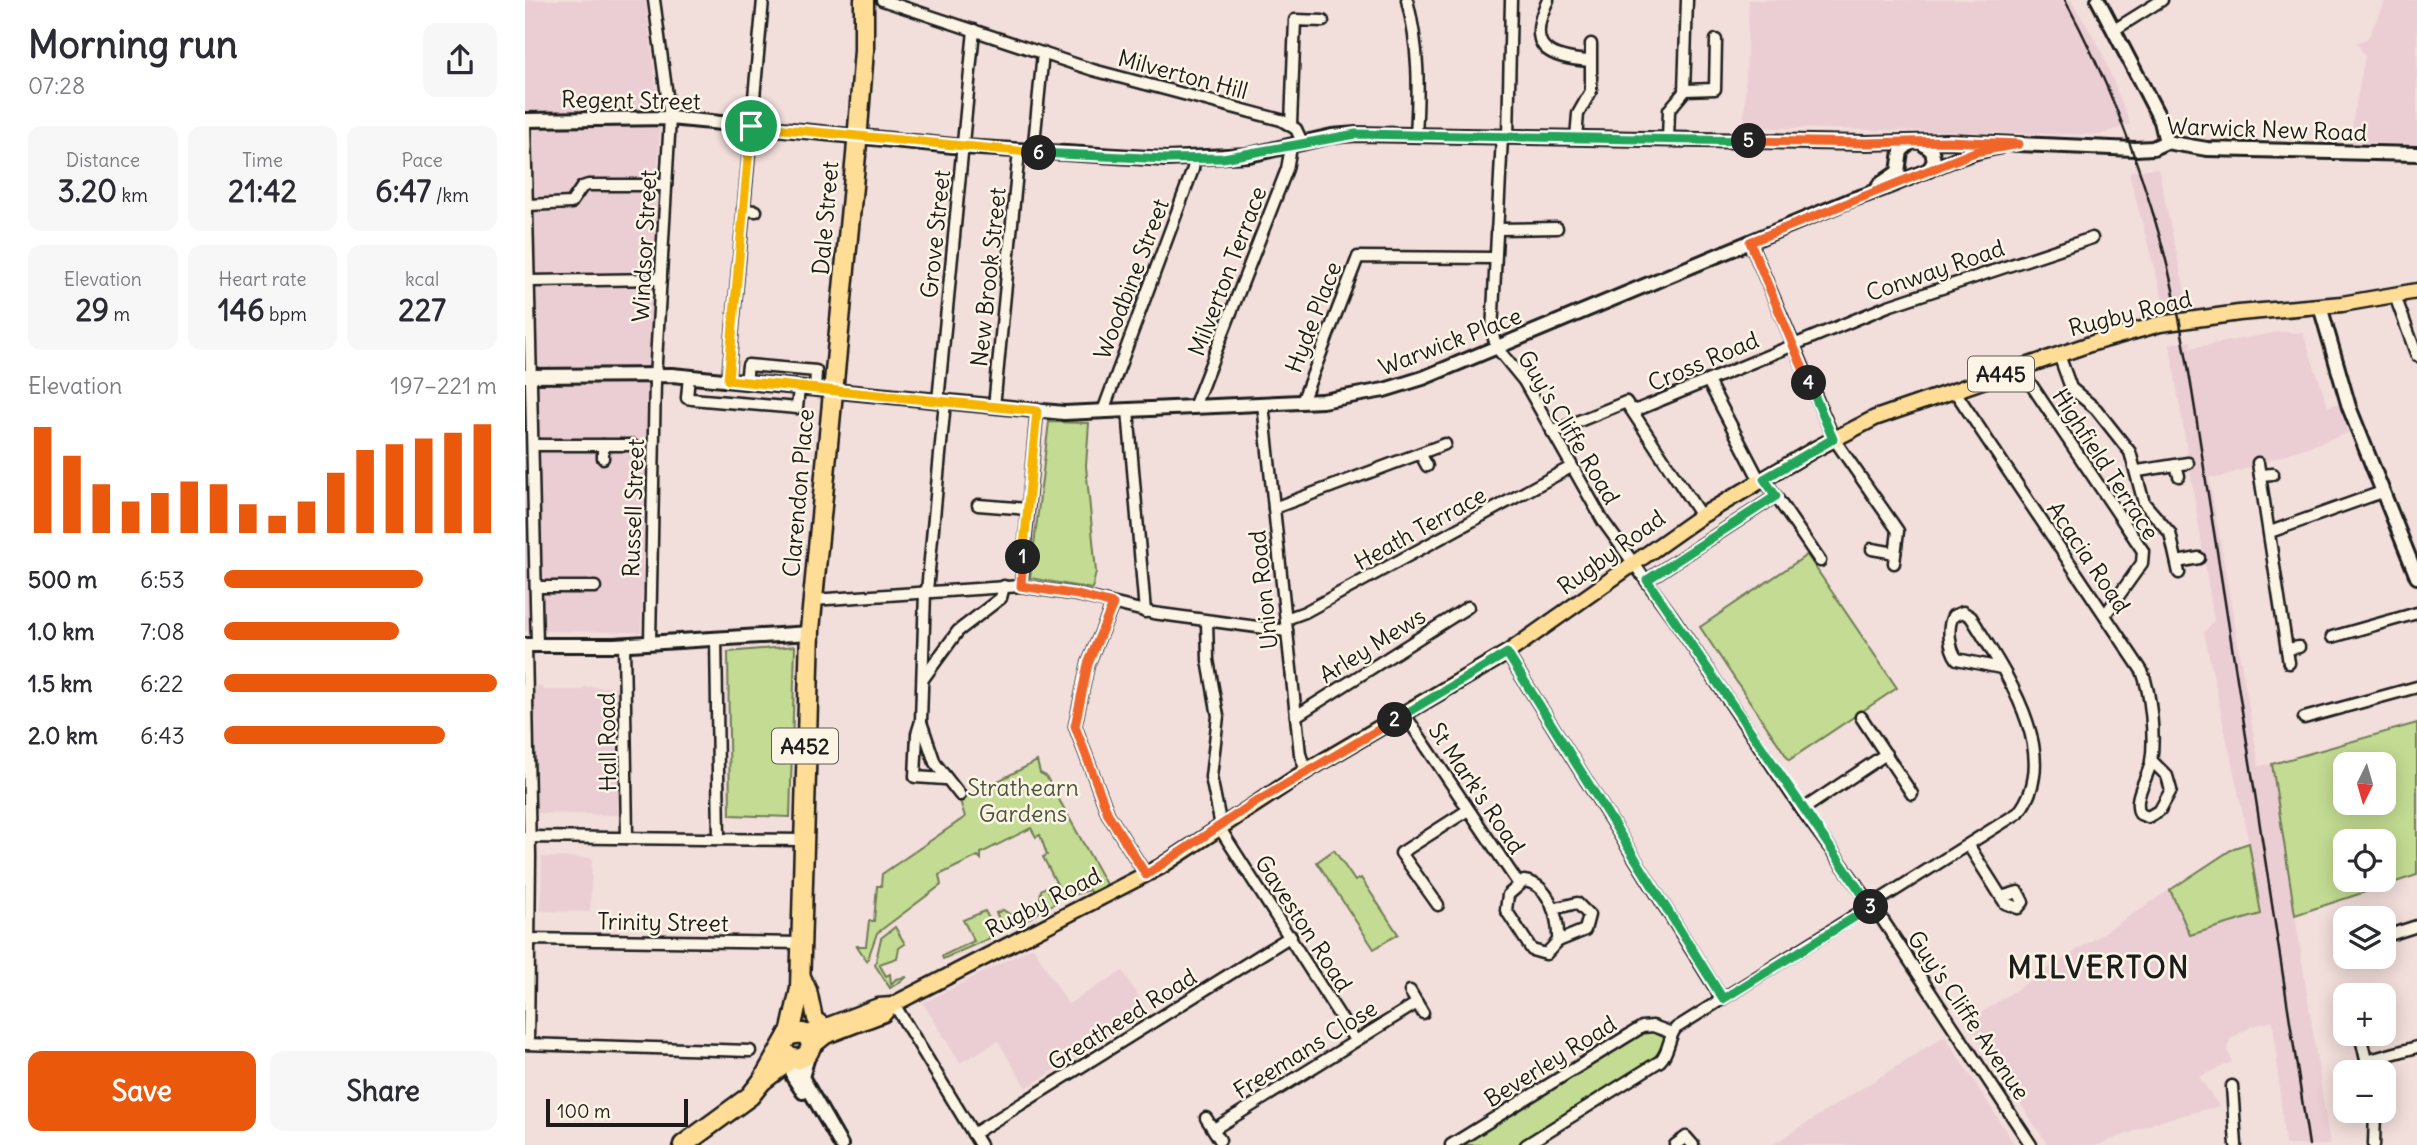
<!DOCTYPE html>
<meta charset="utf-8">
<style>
:root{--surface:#fff;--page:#f7f7f7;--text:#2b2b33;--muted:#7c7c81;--accent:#ea580c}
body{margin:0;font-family:Delius,sans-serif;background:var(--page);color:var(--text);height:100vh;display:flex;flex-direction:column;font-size:26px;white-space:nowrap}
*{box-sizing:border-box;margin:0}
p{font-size:23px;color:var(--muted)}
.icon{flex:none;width:38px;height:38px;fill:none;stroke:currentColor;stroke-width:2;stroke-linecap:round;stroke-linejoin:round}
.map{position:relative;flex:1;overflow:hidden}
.panel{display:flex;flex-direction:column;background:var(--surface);width:525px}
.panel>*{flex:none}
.needle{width:46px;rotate:185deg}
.fabs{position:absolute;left:1808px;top:752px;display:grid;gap:14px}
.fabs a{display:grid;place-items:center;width:63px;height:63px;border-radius:14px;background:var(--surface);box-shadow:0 4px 18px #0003;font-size:35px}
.scale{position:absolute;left:21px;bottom:18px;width:142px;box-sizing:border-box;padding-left:7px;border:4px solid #1c1c1c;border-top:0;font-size:19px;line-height:24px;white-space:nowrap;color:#1c1c1c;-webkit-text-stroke:5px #fcf5e5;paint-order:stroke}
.pin{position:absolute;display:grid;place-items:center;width:60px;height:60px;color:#fff;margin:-30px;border:4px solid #fff;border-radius:50%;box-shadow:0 2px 7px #0007}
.km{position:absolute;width:35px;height:35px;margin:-18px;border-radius:50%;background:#222;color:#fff;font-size:19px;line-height:35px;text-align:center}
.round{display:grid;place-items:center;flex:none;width:74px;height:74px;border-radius:14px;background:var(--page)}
.head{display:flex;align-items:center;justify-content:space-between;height:119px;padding:0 28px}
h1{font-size:38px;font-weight:700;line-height:52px}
.metrics{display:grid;grid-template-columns:repeat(3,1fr);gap:10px;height:119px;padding:7px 28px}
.metrics div{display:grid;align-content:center;border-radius:14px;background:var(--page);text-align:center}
.metrics b{font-size:30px;font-weight:700}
.metrics small{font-size:19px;font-weight:400}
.metrics p{font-size:19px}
.chart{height:196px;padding:14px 28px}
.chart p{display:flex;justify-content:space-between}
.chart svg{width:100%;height:126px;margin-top:7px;stroke:var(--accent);stroke-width:6}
.action{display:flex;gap:14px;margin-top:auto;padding:14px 28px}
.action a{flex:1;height:80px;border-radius:14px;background:var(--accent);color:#fff;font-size:28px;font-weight:700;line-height:80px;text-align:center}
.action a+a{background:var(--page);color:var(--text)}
ul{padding:0 28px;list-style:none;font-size:23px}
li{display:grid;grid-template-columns:112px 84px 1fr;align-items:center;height:52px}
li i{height:18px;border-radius:9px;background:var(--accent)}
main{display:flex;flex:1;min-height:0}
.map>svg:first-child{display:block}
.built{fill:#eaced4}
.green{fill:#c3db92;stroke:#707c57;stroke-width:2;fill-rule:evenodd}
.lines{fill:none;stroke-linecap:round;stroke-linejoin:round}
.street-casing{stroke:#1c1c1c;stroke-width:15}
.secondary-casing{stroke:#1c1c1c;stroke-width:18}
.primary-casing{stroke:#1c1c1c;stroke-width:19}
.highway-casing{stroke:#1c1c1c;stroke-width:23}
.street{stroke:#fcf5e5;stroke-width:10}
.secondary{stroke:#fcf5e5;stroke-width:12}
.primary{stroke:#ffdd96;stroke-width:14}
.highway{stroke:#ffdd96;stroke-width:18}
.rail{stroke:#1c1c1c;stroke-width:2.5}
.split-1-casing{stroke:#fff;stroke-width:14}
.split-2-casing{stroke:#fff;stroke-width:14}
.split-3-casing{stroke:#fff;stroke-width:14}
.split-4-casing{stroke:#fff;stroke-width:14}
.split-5-casing{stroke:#fff;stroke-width:14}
.split-6-casing{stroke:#fff;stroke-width:14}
.split-7-casing{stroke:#fff;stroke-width:14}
.split-1{stroke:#f5b400;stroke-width:9}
.split-2{stroke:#f0652b;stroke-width:9}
.split-3{stroke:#22a559;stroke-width:9}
.split-4{stroke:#22a559;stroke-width:9}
.split-5{stroke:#f0652b;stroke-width:9}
.split-6{stroke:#22a559;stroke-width:9}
.split-7{stroke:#f5b400;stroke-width:9}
.labels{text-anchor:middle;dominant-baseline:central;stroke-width:5;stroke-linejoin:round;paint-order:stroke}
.shield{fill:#fcf5e5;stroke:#5f5d58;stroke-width:2}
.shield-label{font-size:21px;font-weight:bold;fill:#1c1c1c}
.street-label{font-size:23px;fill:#1c1c1c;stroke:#fcf5e5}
.park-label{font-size:23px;fill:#4e553f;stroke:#fcf5e5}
.district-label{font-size:30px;font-weight:bold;letter-spacing:2px;fill:#1c1c1c;stroke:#fcf5e5}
</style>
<main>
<section class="panel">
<div class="head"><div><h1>Morning run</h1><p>07:28</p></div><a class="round"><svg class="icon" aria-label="share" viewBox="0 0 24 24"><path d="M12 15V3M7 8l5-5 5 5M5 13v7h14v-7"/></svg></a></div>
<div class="metrics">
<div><p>Distance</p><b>3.20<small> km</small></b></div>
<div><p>Time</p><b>21:42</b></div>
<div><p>Pace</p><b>6:47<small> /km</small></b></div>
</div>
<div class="metrics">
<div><p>Elevation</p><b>29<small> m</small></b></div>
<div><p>Heart rate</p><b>146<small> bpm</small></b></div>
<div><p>kcal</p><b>227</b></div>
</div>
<div class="chart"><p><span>Elevation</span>197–221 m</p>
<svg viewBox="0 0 160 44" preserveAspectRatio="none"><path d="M5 44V7M15 44V17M25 44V27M35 44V33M45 44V30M55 44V26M65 44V27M75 44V34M85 44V38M95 44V33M105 44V23M115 44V15M125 44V13M135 44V11M145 44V9M155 44V6"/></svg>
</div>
<ul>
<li><b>500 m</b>6:53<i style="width:73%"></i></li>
<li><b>1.0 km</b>7:08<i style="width:64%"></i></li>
<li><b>1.5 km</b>6:22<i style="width:100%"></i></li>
<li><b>2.0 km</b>6:43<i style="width:81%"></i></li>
</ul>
<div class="action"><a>Save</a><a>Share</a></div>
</section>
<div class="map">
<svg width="1892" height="1145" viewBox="0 0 1892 1145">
<rect width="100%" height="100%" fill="#f2dedb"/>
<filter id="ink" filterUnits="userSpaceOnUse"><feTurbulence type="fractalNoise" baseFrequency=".0143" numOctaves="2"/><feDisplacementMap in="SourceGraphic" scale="14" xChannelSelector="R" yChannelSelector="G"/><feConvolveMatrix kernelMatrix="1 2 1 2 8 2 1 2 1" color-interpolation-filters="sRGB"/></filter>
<g filter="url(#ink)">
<g class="built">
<path d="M0 0H120L121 4 135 116 116 632 0 631Z"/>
<path d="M1224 0H1546L1575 48 1605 124 1575 135 1219 127Z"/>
<path d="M1861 0H1892V144L1824 142 1840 56 1832 43 1843 38Z"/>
<path d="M1633 168 1664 311 1659 308 1641 312 1605 177V171Z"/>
<path d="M1755 332 1778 333 1803 407 1814 403 1823 433 1696 477H1684L1734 766 1747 764 1805 1145H1760L1748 1021 1727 1026 1705 1039 1703 1051 1707 1062 1674 1077 1694 1106 1635 1121 1573 1145H1523L1442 1022 1709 848 1724 843 1679 632 1689 621 1645 344 1666 341 1665 348Z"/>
<path d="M8 686H17V690H58V687H93L94 815 11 813Z"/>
<path d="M17 857 67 858 65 912 16 911Z"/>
<path d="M508 947 543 1004 598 971 623 1012 501 1088 473 1041 435 1063 398 1003Z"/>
<path d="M1420 1036 1490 1145H1247Z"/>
</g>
<g class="green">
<path d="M524 422 564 423 561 466 571 572 567 589 505 578Z"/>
<path d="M1282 555 1372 688 1264 760 1175 627Z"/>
<path d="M270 646 265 817 205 815 203 652Z"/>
<path d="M1892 723V875L1770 915 1747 764ZM1820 765H1858V803H1820ZM1820 842H1858V880H1820Z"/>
<path d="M512 761 515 773 521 776 582 886 566 893 564 890 539 898 518 857 522 855 515 835 511 837 506 828 456 853V859L453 856 414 875 416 885 352 933 342 961 332 946H341L344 921H349L352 886H356L357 874 440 817 434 797 444 796Z"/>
<path d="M1724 843 1736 914 1665 935 1645 890 1709 848Z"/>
<path d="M809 850 830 881 836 878 873 934 849 949 792 862Z"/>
<path d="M521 887 530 903 494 924 492 921 479 928 471 913 478 910 486 915 515 900 516 890Z"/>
<path d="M460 911 471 932 464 936 465 938 418 959 417 956 449 941 438 920Z"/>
<path d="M370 927 380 944 374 948 372 958 354 964 361 976 365 974 366 984 371 979 382 977 365 988 350 965 356 938Z"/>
<path d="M1122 1029 1141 1037 1134 1056 992 1145H935Z"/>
</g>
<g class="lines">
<g class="street-casing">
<g id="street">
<path d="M357 0 568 70 756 120 771 129 778 144"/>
<path d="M882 0C894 48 894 85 891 135"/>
<path d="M1023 0C1000 47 1022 58 1065 61"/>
<path d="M1589 30 1637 0"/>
<path d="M1159 90 1190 89 1191 40"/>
<path d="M0 124 12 645"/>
<path d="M766 124 770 20 798 21"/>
<path d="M977 137 967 332 972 348 999 381 1078 521 1149 619 1277 810 1359 922 1506 1145"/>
<path d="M983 137 986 0"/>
<path d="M1051 138 1053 114 1066 91V44"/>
<path d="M1143 140 1144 110 1159 92 1162 0"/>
<path d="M508 153 518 53"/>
<path d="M3 205 46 203 57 187 63 185H141"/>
<path d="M218 210 231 211"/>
<path d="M972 229 1032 228"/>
<path d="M1225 242 1309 439 1373 531 1369 563"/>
<path d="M5 281 136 279"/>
<path d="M1870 296 1892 356"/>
<path d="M1534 355 1546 388 1571 409 1605 452 1619 503 1645 533 1654 573"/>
<path d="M1495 368 1618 551 1617 563 1580 615"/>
<path d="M164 376 162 398 167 399 272 408 274 388"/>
<path d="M203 380 238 0"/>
<path d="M1183 381 1235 481"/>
<path d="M221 382 223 365 291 371 290 390"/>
<path d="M1429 390 1617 671C1626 694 1630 737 1626 762 1623 778 1607 798 1615 814L1623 817 1635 810 1646 790 1642 776 1626 760"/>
<path d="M413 401 449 30"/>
<path d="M777 402 833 257 970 258"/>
<path d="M738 404 775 754 781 771"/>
<path d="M469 407 494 151"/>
<path d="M669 407 762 169 766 147"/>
<path d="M1105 408 1176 516"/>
<path d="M603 410 620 612"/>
<path d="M578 411 668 169 669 159"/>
<path d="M1027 432 1101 402 1105 408 1112 410 1363 306 1567 238"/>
<path d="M9 445H107"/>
<path d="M78 445V458"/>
<path d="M896 455 902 466"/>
<path d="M1733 463 1764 663"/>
<path d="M1651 465 1654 476"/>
<path d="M1613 471 1663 463"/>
<path d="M1735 475 1748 474"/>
<path d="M1239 479 1295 561"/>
<path d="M453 505 503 509"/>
<path d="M749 508 920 444"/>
<path d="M1745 532 1857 492"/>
<path d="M1347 549 1370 553"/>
<path d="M1652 562 1674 558"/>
<path d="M1122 580 1251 496"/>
<path d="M496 586 512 411"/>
<path d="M11 587H70"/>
<path d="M400 591 396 721 392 734 390 777 420 779"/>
<path d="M402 591 420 402"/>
<path d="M288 600 496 586 553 595 628 613 762 631"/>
<path d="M588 604 563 664 550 726 583 814 621 875"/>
<path d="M761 619 780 612 1046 467"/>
<path d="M682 621 683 660 693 716 686 777 696 826"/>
<path d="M1807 637 1892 613"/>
<path d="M191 638 194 839"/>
<path d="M125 642 130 379 145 118 129 0"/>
<path d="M99 644 102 838"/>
<path d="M1 645 5 856 3 1044"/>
<path d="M1762 649 1774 647"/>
<path d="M982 653 1197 999"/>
<path d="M398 679 433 631 476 598 479 586"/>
<path d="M880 715 993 883"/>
<path d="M771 716 943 607"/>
<path d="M1336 717 1387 794"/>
<path d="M1779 718 1892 687"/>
<path d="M396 722 410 763 435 795"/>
<path d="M1277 810 1361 754"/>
<path d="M694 827 830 1040"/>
<path d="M0 837 279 840"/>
<path d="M1444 846 1480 903 1493 908 1498 902 1493 892 1476 897"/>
<path d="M999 881C1025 884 1034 919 1033 941L1021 954 1007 950 981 910 983 895Z"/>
<path d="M913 905 876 853 943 810"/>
<path d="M1028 909 1052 903 1064 915 1060 930 1033 941"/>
<path d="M1858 937 1892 926"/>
<path d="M0 939 276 943"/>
<path d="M885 991 898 1013"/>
<path d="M369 1004 455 1145"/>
<path d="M1835 1034 1844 1073"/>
<path d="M0 1044 225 1051"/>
<path d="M1841 1061 1892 1047"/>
<path d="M1707 1086 1711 1145"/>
<path d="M681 1118 695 1140"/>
<path d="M689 1129 892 1003"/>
<path d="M448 1134 766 936"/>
<path d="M926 1145 1117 1027 1128 1026 1147 1033"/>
<path d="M1001 1145 1135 1061C1145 1051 1143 1037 1151 1028L1493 813C1540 755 1477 668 1446 617L1438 612 1428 616C1422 627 1424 648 1432 659L1476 668"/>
<path d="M1150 1145 1161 1137 1168 1145"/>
<path d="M1849 1145 1850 1111"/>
</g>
</g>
<g class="secondary-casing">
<g id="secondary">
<path d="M1573 0 1636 121 1641 142"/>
<path d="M0 120 145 118 439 147 641 159 724 155 807 136 831 134 1341 143 1422 141 1610 149 1628 148 1641 142 1682 149 1892 154"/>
<path d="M1396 142 1407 151 1409 161 1404 170"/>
<path d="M1354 185 1373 172 1376 151 1386 142"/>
<path d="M1795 306 1824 407 1892 577"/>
<path d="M0 376 147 375 539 413 797 401 859 390 898 378 1328 199C1378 185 1423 156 1473 147"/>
<path d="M0 645H89L285 633"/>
<path d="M284 1053 277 1077 316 1145"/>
<path d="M267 1058 268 1077 278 1092"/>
</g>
</g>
<g class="primary-casing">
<g id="primary">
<path d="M276 972 284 990 290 1019 299 1025"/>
<path d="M280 1034 353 1006 367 1005 635 867 781 771 982 653 1176 516 1290 449 1350 418 1568 343 1635 324 1714 313 1817 304 1892 291"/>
<path d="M286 1048 301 1036 359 1014 366 1006"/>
</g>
</g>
<g class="highway-casing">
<g id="highway">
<path d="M259 1051 264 1057 273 1059C287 1055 290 1042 278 1033L263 1035"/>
<path d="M237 1081 266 1030 275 989 285 630 331 155 339 50V0"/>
<path d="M158 1145 225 1096 237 1081 267 1058"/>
</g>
</g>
<use href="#street" class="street"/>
<use href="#secondary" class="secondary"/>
<use href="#primary" class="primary"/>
<use href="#highway" class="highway"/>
<path class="rail" d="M1540 0C1581 76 1613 158 1636 241 1662 336 1673 435 1689 532 1722 736 1752 941 1784 1145"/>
</g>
</g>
<g class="lines" filter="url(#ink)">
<g class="split-1-casing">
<path id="split-1" d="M226 126 203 380 512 411 498 557"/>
</g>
<g class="split-2-casing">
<path id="split-2" d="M498 557 496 586 553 595 588 604 563 664 550 726 583 814 621 875 726 805 870 720"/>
</g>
<g class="split-3-casing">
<path id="split-3" d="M870 720 982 653 1198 999 1346 907"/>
</g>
<g class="split-4-casing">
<path id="split-4" d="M1284 383 1308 439 1239 479 1251 496 1122 580 1346 907"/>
</g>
<g class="split-5-casing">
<path id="split-5" d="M1224 141 1341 143 1422 141 1494 144 1450 152 1225 242 1284 383"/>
</g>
<g class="split-6-casing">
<path id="split-6" d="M514 153 641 159 698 158 831 134 1224 141"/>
</g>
<g class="split-7-casing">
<path id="split-7" d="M226 126 514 153"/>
</g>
<use href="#split-1" class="split-1"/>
<use href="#split-2" class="split-2"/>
<use href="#split-3" class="split-3"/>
<use href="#split-4" class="split-4"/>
<use href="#split-5" class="split-5"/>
<use href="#split-6" class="split-6"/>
<use href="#split-7" class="split-7"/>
</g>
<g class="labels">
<g class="shield">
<rect x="1443" y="356.5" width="66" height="35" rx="5"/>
<rect x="247" y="728.5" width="66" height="35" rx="5"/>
</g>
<g class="shield-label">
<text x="1476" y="374">A445</text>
<text x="280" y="746">A452</text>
</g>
<g class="street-label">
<text transform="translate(658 74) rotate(15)">Milverton Hill</text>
<text transform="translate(106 100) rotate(1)">Regent Street</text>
<text transform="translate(1742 129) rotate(2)">Warwick New Road</text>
<text transform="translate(300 218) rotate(-85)">Dale Street</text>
<text transform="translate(410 234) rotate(-84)">Grove Street</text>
<text transform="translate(119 246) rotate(-87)">Windsor Street</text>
<text transform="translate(1410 270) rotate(-19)">Conway Road</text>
<text transform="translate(702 271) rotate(-69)">Milverton Terrace</text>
<text transform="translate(463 277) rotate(-84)">New Brook Street</text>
<text transform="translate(606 279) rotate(-69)">Woodbine Street</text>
<text transform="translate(1605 313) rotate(-14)">Rugby Road</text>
<text transform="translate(788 317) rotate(-69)">Hyde Place</text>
<text transform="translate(925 341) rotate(-21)">Warwick Place</text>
<text transform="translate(1178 361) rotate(-23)">Cross Road</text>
<text transform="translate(1044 427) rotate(59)">Guy's Cliffe Road</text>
<text transform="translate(1581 464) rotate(57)">Highfield Terrace</text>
<text transform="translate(273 493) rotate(-85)">Clarendon Place</text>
<text transform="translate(108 508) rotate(-88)">Russell Street</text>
<text transform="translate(895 528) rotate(-29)">Heath Terrace</text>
<text transform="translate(1086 552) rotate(-36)">Rugby Road</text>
<text transform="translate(1564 557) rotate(56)">Acacia Road</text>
<text transform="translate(738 590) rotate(-96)">Union Road</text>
<text transform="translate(847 645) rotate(-32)">Arley Mews</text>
<text transform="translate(82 742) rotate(-91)">Hall Road</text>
<text transform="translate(952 788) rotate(56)">St Mark's Road</text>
<text transform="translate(518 902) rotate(-27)">Rugby Road</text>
<text transform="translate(138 922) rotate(1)">Trinity Street</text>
<text transform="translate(779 923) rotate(57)">Gaveston Road</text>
<text transform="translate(1444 1015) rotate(56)">Guy's Cliffe Avenue</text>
<text transform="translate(597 1019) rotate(-32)">Greatheed Road</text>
<text transform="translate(780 1049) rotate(-32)">Freemans Close</text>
<text transform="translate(1025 1061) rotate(-32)">Beverley Road</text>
</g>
<g class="park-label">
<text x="498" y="787">Strathearn<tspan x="498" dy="26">Gardens</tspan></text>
</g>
<g class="district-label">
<text x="1574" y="967">MILVERTON</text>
</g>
</g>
</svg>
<div class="fabs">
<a><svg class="needle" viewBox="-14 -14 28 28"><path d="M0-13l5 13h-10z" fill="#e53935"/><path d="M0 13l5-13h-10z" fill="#7c7c81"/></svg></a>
<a><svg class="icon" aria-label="locate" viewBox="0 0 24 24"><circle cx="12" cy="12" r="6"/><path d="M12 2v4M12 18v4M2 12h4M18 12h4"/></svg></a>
<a><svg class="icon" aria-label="layers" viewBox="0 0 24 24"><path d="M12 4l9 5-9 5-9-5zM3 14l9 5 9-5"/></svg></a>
<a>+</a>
<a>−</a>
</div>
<div class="scale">100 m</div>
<div class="pin" style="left:226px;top:126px;background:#1e9e55"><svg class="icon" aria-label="arrive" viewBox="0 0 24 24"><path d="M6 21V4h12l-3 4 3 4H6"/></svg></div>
<b class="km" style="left:498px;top:557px">1</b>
<b class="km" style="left:870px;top:720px">2</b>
<b class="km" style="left:1346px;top:907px">3</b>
<b class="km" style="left:1284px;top:383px">4</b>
<b class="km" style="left:1224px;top:141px">5</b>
<b class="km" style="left:514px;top:153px">6</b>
</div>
</main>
